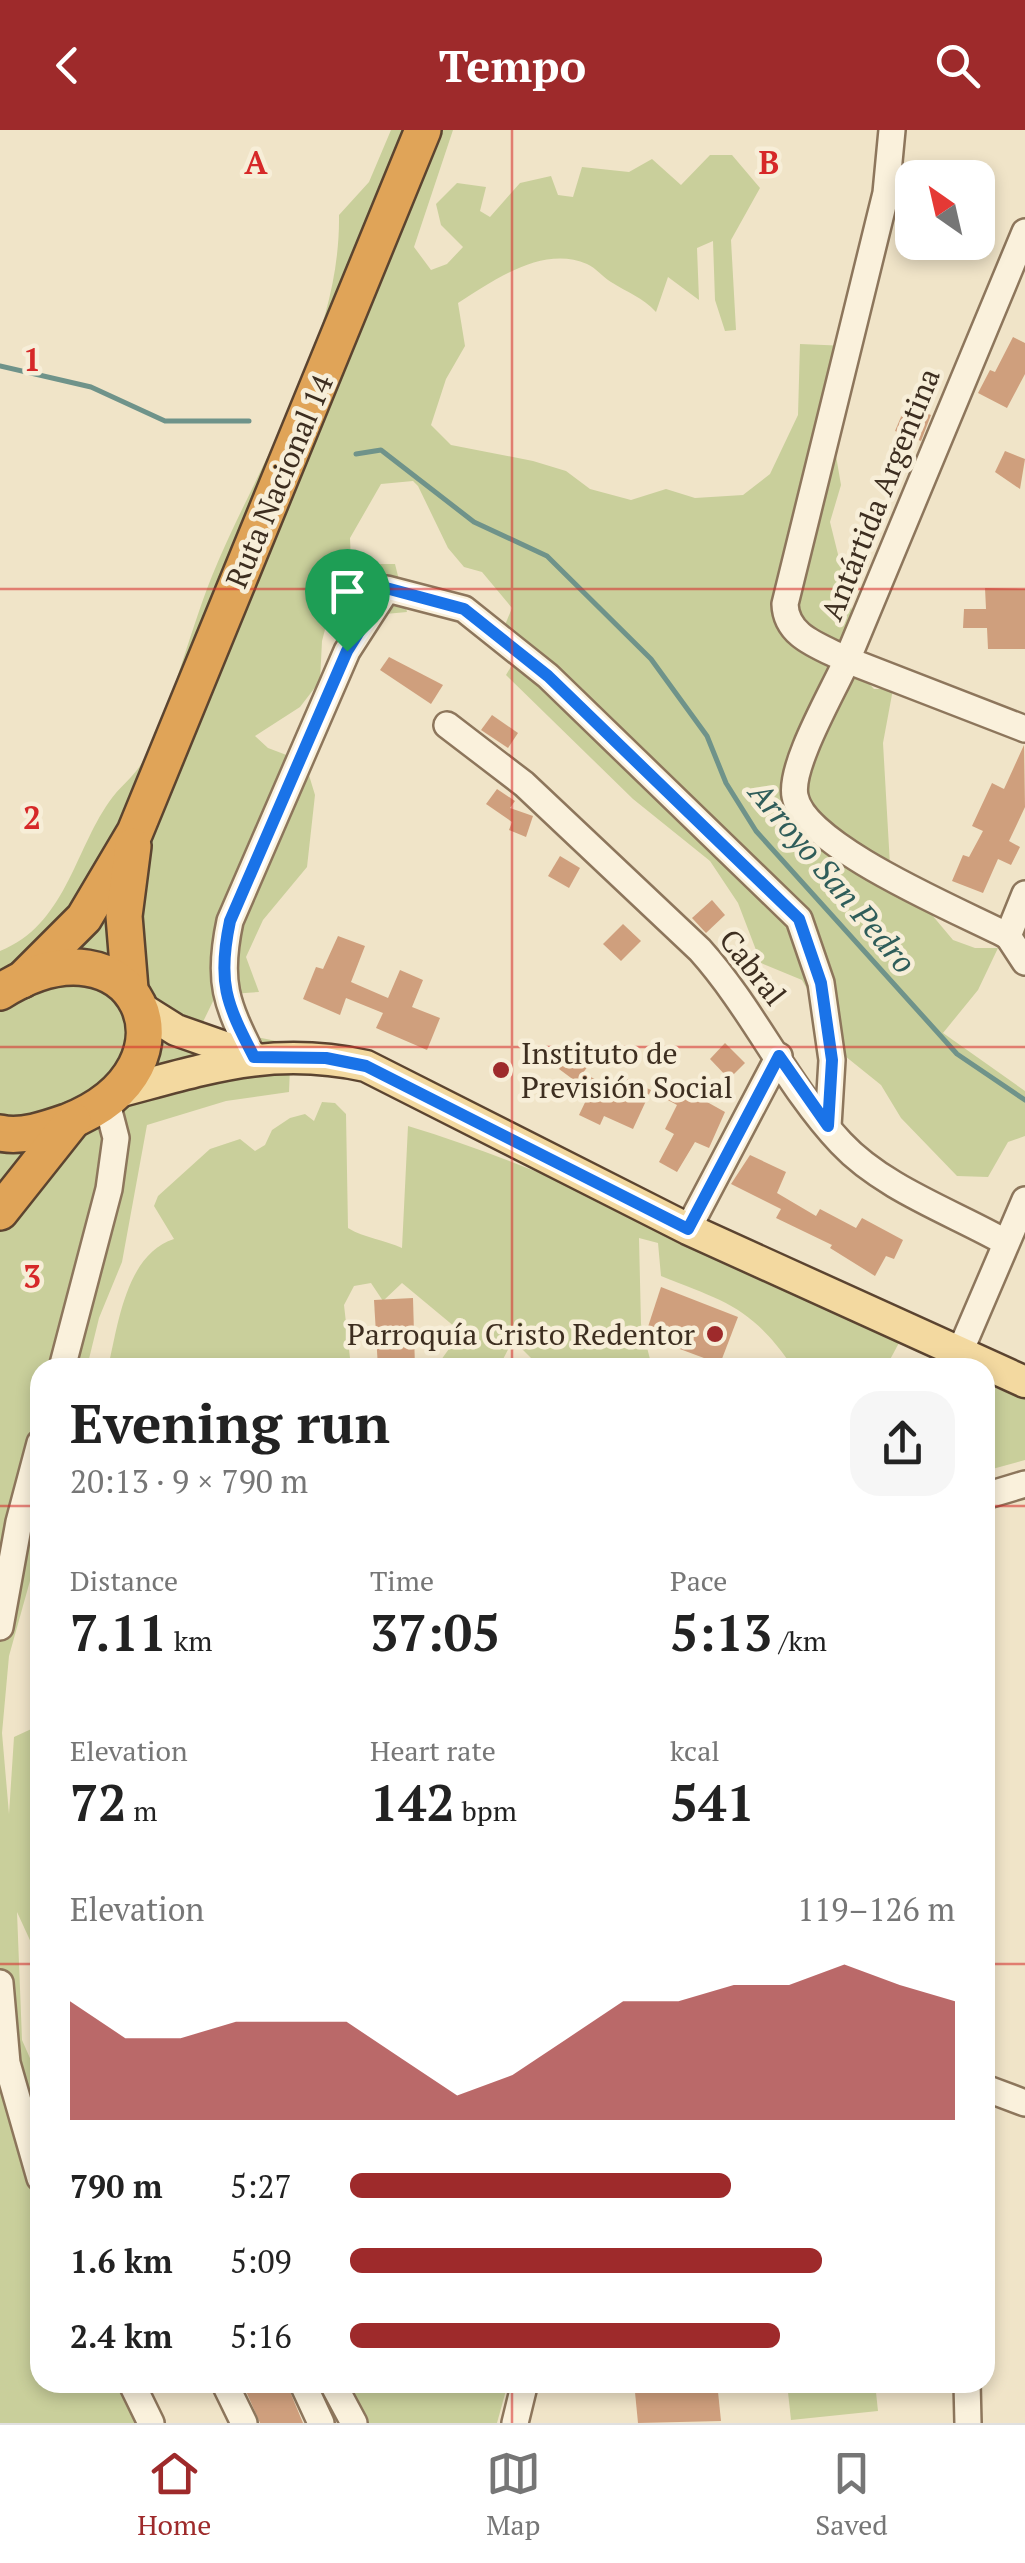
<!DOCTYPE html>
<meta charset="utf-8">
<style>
:root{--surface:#fff;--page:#f6f6f6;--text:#222;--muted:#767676;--line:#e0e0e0;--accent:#9e2a2b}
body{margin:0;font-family:"PT Serif",serif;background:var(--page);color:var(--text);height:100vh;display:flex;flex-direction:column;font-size:38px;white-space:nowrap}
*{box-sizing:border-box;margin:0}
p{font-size:32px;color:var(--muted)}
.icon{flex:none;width:55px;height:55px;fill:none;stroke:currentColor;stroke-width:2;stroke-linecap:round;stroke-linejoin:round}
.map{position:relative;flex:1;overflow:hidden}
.sheet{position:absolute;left:30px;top:1228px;width:965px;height:1035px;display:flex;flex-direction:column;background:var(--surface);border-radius:30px;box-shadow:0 5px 15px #0003}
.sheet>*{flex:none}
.needle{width:65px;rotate:326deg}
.controls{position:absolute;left:895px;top:30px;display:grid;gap:20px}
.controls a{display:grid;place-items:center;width:100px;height:100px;border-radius:20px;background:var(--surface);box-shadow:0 5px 15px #0003;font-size:50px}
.pin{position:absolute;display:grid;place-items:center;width:85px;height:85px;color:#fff;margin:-102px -42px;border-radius:50% 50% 50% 0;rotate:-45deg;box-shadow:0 0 10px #0007}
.pin .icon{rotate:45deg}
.round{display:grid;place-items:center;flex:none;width:105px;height:105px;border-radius:30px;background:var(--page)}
.head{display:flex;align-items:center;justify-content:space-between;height:170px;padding:0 40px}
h1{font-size:55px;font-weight:700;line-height:75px}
.figures{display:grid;grid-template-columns:repeat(3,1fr);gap:15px;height:170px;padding:10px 40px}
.figures div{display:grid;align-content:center}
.figures b{font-size:50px;font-weight:700}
.figures small{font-size:28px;font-weight:400}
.figures p{font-size:28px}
.chart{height:280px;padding:20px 40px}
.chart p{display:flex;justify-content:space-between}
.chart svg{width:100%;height:180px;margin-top:10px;fill:var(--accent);opacity:.7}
ul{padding:0 40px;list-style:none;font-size:32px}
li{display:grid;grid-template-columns:160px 120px 1fr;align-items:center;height:75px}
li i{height:25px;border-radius:12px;background:var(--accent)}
header{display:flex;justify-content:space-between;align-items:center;height:130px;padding:0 40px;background:var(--accent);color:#fff;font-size:45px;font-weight:700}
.tab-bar{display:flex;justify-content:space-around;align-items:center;height:140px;border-top:2px solid var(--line);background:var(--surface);font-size:28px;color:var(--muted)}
.tab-bar a{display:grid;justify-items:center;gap:5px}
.tab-bar .selected{color:var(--accent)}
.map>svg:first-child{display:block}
.green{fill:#c9cf9b}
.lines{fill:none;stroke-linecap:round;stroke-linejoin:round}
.stream{stroke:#6f938a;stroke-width:5}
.building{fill:#cf9f7d}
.minor-casing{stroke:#8d765c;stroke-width:30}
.major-casing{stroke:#5b4430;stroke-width:35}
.highway-casing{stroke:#5b4430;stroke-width:40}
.minor{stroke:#faf1dc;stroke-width:25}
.major{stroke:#f3d9a0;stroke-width:30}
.highway{stroke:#e0a458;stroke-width:35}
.route-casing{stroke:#fff;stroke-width:20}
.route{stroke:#1a73e8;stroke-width:12}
.grid{fill:none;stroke:#d62828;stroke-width:2.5;stroke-opacity:0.55}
.poi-dot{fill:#9e2a2b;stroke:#f7eed8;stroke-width:4}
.labels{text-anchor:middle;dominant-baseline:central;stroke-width:9;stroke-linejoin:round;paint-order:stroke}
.street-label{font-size:30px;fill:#3d2e20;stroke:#f7eed8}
.poi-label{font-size:30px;fill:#3d2e20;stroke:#f7eed8;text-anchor:start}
.water-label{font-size:32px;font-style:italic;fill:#2f5d5a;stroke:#f7eed8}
.grid-label{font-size:32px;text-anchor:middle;font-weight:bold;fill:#d62828;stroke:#f7eed8;stroke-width:9;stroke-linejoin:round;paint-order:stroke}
</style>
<header><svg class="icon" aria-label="back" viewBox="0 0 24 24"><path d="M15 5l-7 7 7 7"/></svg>Tempo<svg class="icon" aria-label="search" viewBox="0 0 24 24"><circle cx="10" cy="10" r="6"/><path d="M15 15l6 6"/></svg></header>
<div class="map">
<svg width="1025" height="2293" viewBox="0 0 1025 2293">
<rect width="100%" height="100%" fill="#f0e4c8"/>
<g class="green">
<path d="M391 0H453L414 117 431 140 447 134 463 117 441 95 436 74 457 53 486 57 480 81 490 87 520 53 551 46 558 65 573 67 582 37 629 42 652 29 681 55 710 25H732L760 58 731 110 736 200 725 201 715 170 713 111 697 118 699 170 668 147 656 182C642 167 628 163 611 152 603 147 596 138 587 134 543 115 494 150 458 173L465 216 446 249 431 295 451 315 533 331 566 341 590 359 631 370 666 359 695 368 743 365 770 344 798 285 800 214 848 216 834 314 841 355 830 392 856 497 847 530 874 559H893L883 613 890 735 953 810 975 818H998L978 860 943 903 1025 961V1006L1008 1012 988 1047 957 1046 901 988 881 955 845 926 802 850 761 833 738 773 710 731 633 669 506 545 518 525 505 495 512 478 482 442 464 437 448 418 418 356 413 351 381 354 350 408 351 434H395L407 482 353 487 334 465 322 511 320 551 300 577 255 606 268 618 305 632 315 665 307 737 263 790 246 827 259 862 216 865 201 896 291 914 289 962 226 971 147 995 122 1132 99 1188 87 1237 40 1238V1415L9 1526 2 1603 9 1684 14 1607 40 1595V1832L17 1782 22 1910 40 1951V2252L144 2253 165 2293H0V821C65 795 74 722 109 672 119 657 135 646 143 631 173 574 188 506 212 446 259 331 341 212 339 85L369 52Z"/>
<path d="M322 972 335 973 346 984 348 1098C364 1108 385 1110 402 1118L408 996C579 1048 739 1135 900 1211L886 1237H785L790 1233C750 1176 723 1171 661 1146L658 1113 639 1108 641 1194 652 1237H531V1228L513 1210 499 1237H436L461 1202 402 1153 383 1171 371 1153 354 1156 344 1175 351 1237 108 1238C118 1195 126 1124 174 1109L154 1076 158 1066 210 1019 240 1009 255 1021 265 1015 272 1000 290 988 305 984 314 991Z"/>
<path d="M985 1254 1025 1269V1330L985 1341Z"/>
<path d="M346 2253H508L497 2293H367Z"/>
<path d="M787 2253H875L878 2281 791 2290Z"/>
</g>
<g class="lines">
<g class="stream">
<path d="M0 236 91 257 165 291H249"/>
<path d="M356 324 381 320 474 392 547 426 651 529 707 606 726 653 756 701 957 924 1025 970"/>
</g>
</g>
<g class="building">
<path d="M1013 207 1025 213V244L1007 278 978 263 990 240 995 242Z"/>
<path d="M906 275 931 285 921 311 895 301Z"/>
<path d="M1005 321 1025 329 1020 359 995 342Z"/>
<path d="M985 458 1025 459V519H988L987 498H963L964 479H986Z"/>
<path d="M389 527 443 555 431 574 380 540Z"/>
<path d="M492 585 518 603 508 618 481 600Z"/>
<path d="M1024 615 1025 677 1009 711 1020 717 1011 735 998 729 983 763 952 751 963 725 969 727 983 701 972 696 992 653 1004 659Z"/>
<path d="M497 659 515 671 510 678 533 686 526 707 509 700 512 692 486 674Z"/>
<path d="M560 726 580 738 569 758 548 746Z"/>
<path d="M712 770 725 785 706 803 692 788Z"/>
<path d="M623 794 641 811 621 831 603 814Z"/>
<path d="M338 806 365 816 351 852 388 868 400 840 423 850 412 877 440 888 427 920 376 898 383 883 346 868 340 885 303 869 316 837 323 839Z"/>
<path d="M725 913 745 933 729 949 710 929Z"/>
<path d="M578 915 594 927 583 943 620 962 627 949 651 960 633 999 604 986 600 995 579 985 590 962 559 939Z"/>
<path d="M673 953 725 982 709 1018 695 1012 677 1042 659 1032 674 1004 665 999 677 975 664 968Z"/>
<path d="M750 1025 786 1042 777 1063 816 1086 820 1079 856 1098 862 1088 903 1110 894 1129 886 1126 875 1146 830 1118 832 1115 776 1088 781 1079 731 1054Z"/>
<path d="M661 1157 738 1187 720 1234 645 1206Z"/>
<path d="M413 1168 415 1238H378L374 1170Z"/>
<path d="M242 2252H286L303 2293H260Z"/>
<path d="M634 2252H717L721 2291 638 2293Z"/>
</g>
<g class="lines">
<g class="minor-casing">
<g id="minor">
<path d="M892 0 886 63 785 474C786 507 820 516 847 530 834 560 789 636 795 666 804 717 962 782 1008 806"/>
<path d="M1025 102 847 530 1025 599"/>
<path d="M447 595 524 654 700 820C753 879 787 956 841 1013 883 1058 952 1082 1005 1112"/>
<path d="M1025 764 1008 806 1025 832"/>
<path d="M253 927C226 873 217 852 230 791L347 521 387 459 464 479 548 546 799 789 821 853 832 930 828 996"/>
<path d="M688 1099 779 926"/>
<path d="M62 1238 109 1059 116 1008 107 973"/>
<path d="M953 1238 1025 1070"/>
<path d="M985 1366 1025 1354"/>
<path d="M0 1497 19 1392 40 1313"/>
<path d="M0 1853 7 1933 40 2048"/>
<path d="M985 1958 1025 1973"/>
<path d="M131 2252 151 2293"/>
<path d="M224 2252 244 2293"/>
<path d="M302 2252 321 2293"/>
<path d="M332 2252 354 2293"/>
<path d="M967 2252 968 2293"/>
<path d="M515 2293 525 2252"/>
</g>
</g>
<g class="major-casing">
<g id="major">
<path d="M141 878 176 900 253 927"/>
<path d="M114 963C206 939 270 915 366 936L688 1099 1025 1252"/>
</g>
</g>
<g class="highway-casing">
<g id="highway">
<path d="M22 850 84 788 135 702 423 0"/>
<path d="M130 859 124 786 133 716"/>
<path d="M0 862C135 776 210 936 67 992 47 999 21 1008 0 1003"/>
<path d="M0 1082 73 990"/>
</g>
</g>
<use href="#minor" class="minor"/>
<use href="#major" class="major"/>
<use href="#highway" class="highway"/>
</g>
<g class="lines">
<g class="route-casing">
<path id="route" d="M386 458 464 479 548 546 799 789 821 853 832 930 828 996 779 926 688 1099 366 936 326 928 254 927C226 873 217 852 230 791L347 521Z"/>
</g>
<use href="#route" class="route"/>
</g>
<path class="grid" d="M512 0V1238M0 459H1025M0 917H1025M0 1376H40M985 1376H1025M0 1834H40M985 1834H1025M512 2252V2293"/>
<g class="poi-dot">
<circle cx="501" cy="940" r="10"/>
<circle cx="715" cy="1204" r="10"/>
</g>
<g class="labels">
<g class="street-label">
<text transform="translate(279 351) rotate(-67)">Ruta Nacional 14</text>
<text transform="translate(880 364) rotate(-68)">Antártida Argentina</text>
<text transform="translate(753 837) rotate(52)">Cabral</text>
</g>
<g class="poi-label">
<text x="521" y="923">Instituto de<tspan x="521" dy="34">Previsión Social</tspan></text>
<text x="695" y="1204" text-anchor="end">Parroquía Cristo Redentor</text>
</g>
<g class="water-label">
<text transform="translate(833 747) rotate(50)">Arroyo San Pedro</text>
</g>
</g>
<g class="grid-label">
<text x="256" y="44">A</text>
<text x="769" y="44">B</text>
<text x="32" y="241">1</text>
<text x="32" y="699">2</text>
<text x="32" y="1158">3</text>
</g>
</svg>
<div class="controls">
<a><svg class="needle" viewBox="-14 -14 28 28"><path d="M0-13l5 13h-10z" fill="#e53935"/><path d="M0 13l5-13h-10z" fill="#767676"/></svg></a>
</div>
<div class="pin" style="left:347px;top:521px;background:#1e9e55"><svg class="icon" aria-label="arrive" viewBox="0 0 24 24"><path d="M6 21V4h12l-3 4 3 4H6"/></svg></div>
<section class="sheet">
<div class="head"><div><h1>Evening run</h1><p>20:13 · 9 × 790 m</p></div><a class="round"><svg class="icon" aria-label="share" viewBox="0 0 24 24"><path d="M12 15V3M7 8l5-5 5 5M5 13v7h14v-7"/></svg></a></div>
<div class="figures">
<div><p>Distance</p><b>7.11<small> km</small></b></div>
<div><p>Time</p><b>37:05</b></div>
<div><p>Pace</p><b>5:13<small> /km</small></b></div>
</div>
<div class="figures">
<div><p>Elevation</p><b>72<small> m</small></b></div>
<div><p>Heart rate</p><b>142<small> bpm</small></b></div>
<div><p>kcal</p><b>541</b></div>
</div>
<div class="chart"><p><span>Elevation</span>119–126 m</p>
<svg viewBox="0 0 160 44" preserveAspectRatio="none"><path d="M0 44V15L10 24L20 24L30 20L40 20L50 20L60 29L70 38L80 33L90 24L100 15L110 15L120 11L130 11L140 6L150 11L160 15V44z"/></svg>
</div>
<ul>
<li><b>790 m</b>5:27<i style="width:63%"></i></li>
<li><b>1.6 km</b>5:09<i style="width:78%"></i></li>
<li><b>2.4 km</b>5:16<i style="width:71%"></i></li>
</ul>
</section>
</div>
<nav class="tab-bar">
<a class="selected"><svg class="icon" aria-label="home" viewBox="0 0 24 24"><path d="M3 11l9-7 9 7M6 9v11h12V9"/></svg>Home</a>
<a><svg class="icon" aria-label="map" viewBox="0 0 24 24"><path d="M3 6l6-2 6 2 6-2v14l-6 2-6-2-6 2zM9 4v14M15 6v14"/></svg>Map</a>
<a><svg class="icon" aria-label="saved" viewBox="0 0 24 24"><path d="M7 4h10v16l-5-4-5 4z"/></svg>Saved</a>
</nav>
